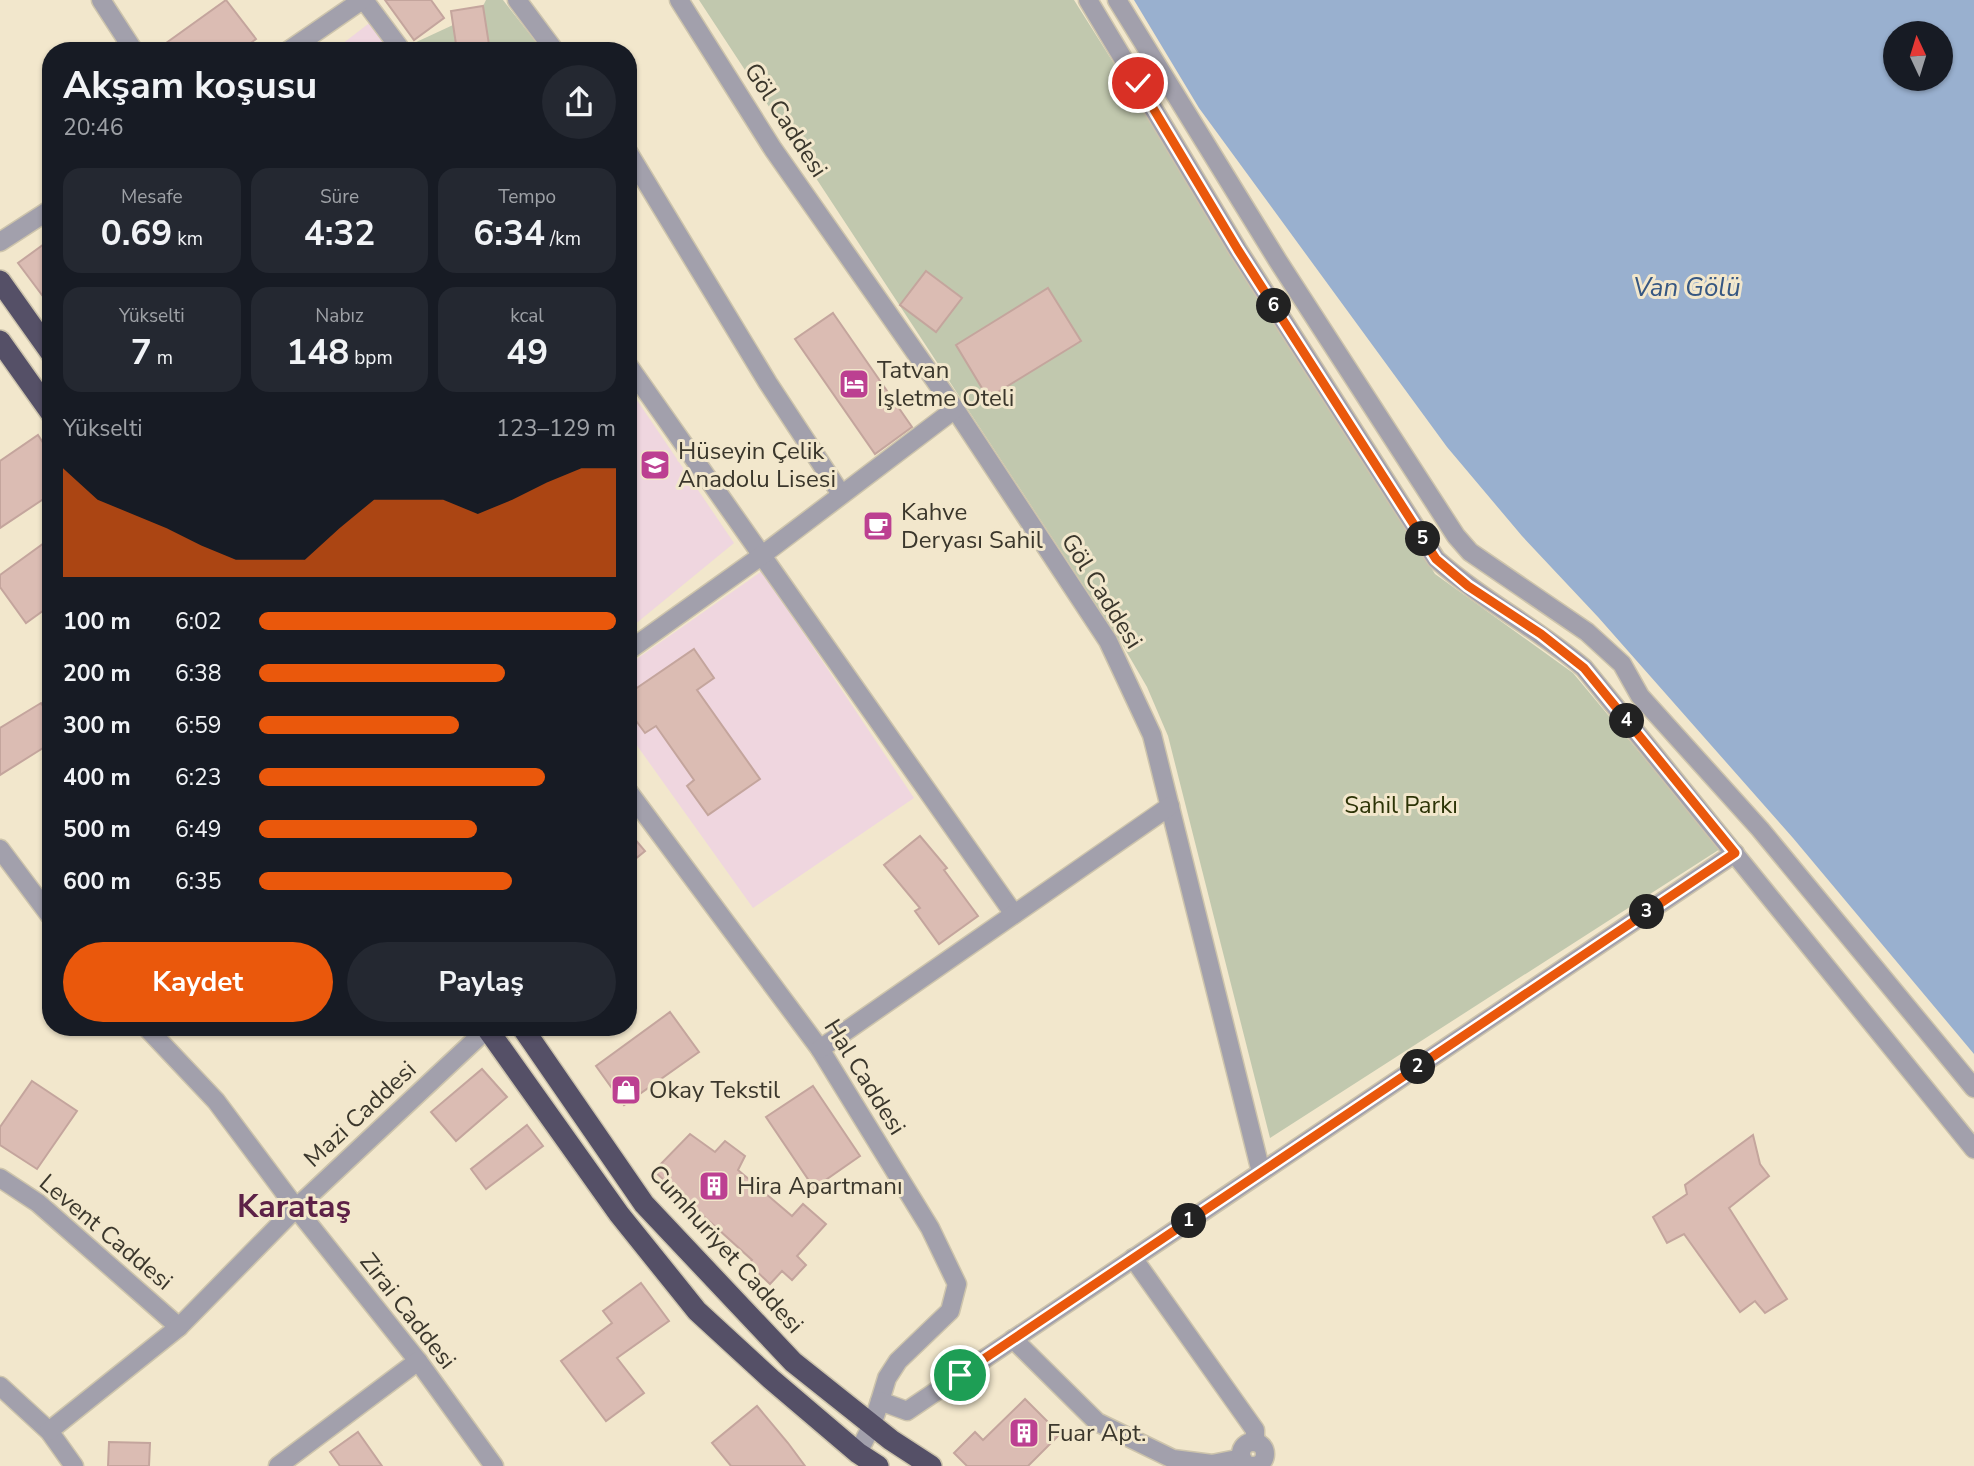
<!DOCTYPE html>
<html lang="tr">
<meta charset="utf-8">
<style>
:root{--surface:#171b24;--page:#242831;--text:#f1f3f6;--muted:#9ea1a6;--accent:#ea580c}
body{margin:0;font-family:"Nunito Sans",sans-serif;background:var(--page);color:var(--text);height:100vh;display:flex;flex-direction:column;font-size:26px;white-space:nowrap}
*{box-sizing:border-box;margin:0}
p{font-size:23px;color:var(--muted)}
.icon{flex:none;width:38px;height:38px;fill:none;stroke:currentColor;stroke-width:2;stroke-linecap:round;stroke-linejoin:round}
.map{position:relative;flex:1;overflow:hidden}
.drawer{position:absolute;left:42px;top:42px;width:595px;height:994px;display:flex;flex-direction:column;background:var(--surface);border-radius:28px;box-shadow:0 2px 5px #0004}
.drawer>*{flex:none}
.needle{width:46px;rotate:356deg}
.controls{position:absolute;left:1883px;top:21px;display:grid;gap:14px}
.controls a{display:grid;place-items:center;width:70px;height:70px;border-radius:50%;background:var(--surface);box-shadow:0 2px 5px #0004;font-size:35px}
.pin{position:absolute;display:grid;place-items:center;width:60px;height:60px;color:#fff;margin:-30px;border:4px solid #fff;border-radius:50%;box-shadow:0 2px 7px #0007}
.km{position:absolute;width:35px;height:35px;margin:-18px;border-radius:50%;background:#222;color:#fff;font-size:19px;line-height:35px;text-align:center}
.round{display:grid;place-items:center;flex:none;width:74px;height:74px;border-radius:37px;background:var(--page)}
.headline{display:flex;align-items:center;justify-content:space-between;height:119px;padding:0 21px}
h1{font-size:38px;font-weight:700;line-height:52px}
.stats{display:grid;grid-template-columns:repeat(3,1fr);gap:10px;height:119px;padding:7px 21px}
.stats div{display:grid;align-content:center;border-radius:18px;background:var(--page);text-align:center}
.stats b{font-size:35px;font-weight:700}
.stats small{font-size:19px;font-weight:400}
.stats p{font-size:19px}
.chart{height:196px;padding:14px 21px}
.chart p{display:flex;justify-content:space-between}
.chart svg{width:100%;height:126px;margin-top:7px;fill:var(--accent);opacity:.7}
.action{display:flex;gap:14px;margin-top:auto;padding:14px 21px}
.action a{flex:1;height:80px;border-radius:42px;background:var(--accent);color:#fff;font-size:28px;font-weight:700;line-height:80px;text-align:center}
.action a+a{background:var(--page);color:var(--text)}
ul{padding:0 21px;list-style:none;font-size:23px}
li{display:grid;grid-template-columns:112px 84px 1fr;align-items:center;height:52px}
li i{height:18px;border-radius:9px;background:var(--accent)}
.map>svg:first-child{display:block}
.education{fill:#efd6df}
.green{fill:#c1c8ae}
.water{fill:#99b0cf;fill-rule:evenodd}
.building{fill:#dbbcb3;stroke:#c4a59d;stroke-width:2}
.lines{fill:none;stroke-linecap:round;stroke-linejoin:round}
.minor-casing{stroke:#cdc4ac;stroke-width:21}
.highway-casing{stroke:#cdc4ac;stroke-width:24}
.minor{stroke:#a2a0ac;stroke-width:18}
.highway{stroke:#555067;stroke-width:21}
.route-casing{stroke:#fff;stroke-width:14}
.route{stroke:#ea580c;stroke-width:9}
.labels{text-anchor:middle;dominant-baseline:central;stroke-width:6;stroke-linejoin:round;paint-order:stroke}
.street-label{font-size:24px;fill:#3b372c;stroke:#f2e7cc}
.poi-label{font-size:24px;fill:#3b372c;stroke:#f2e7cc;text-anchor:start}
.park-label{font-size:24px;fill:#2c3306;stroke:#f2e7cc}
.water-label{font-size:26px;font-style:italic;fill:#365782;stroke:#f2e7cc}
.district-label{font-size:32px;font-weight:bold;fill:#5d2147;stroke:#f2e7cc}
</style>
<div class="map">
<svg width="1974" height="1466" viewBox="0 0 1974 1466">
<rect width="100%" height="100%" fill="#f2e7cc"/>
<g class="education">
<path d="M372 21 393 51H333Z"/>
<path d="M628 387 734 543 628 630Z"/>
<path d="M762 571 914 798 753 908 628 733V665Z"/>
</g>
<g class="green">
<path d="M486 0H503L543 51H490L483 6Z"/>
<path d="M699 0H1074L1435 574 1573 673 1720 849 1270 1138 1168 736 1147 687 1122 644Z"/>
<path d="M453 25 457 51H417L412 44Z"/>
</g>
<path class="water" d="M1134 0H1974V1054L1793 838 1598 617 1522 536 1447 447 1199 108ZM1895 33H1941V79H1895Z"/>
<g class="building">
<path d="M226 0 256 39 240 51H155Z"/>
<path d="M385 0H431L444 18 414 40Z"/>
<path d="M483 6 490 51H457L451 11Z"/>
<path d="M51 239V307L18 263Z"/>
<path d="M926 271 962 298 936 332 900 305Z"/>
<path d="M1048 288 1081 341 988 398 956 345Z"/>
<path d="M833 313 912 427 875 454 795 339Z"/>
<path d="M38 435 51 455V494L0 528V461Z"/>
<path d="M51 538V605L26 623 0 587V575Z"/>
<path d="M694 649 714 678 697 690 760 779 708 815 687 786 694 780 656 726 645 733 628 710V694Z"/>
<path d="M41 703 51 719V743L0 775V728Z"/>
<path d="M628 831 645 851 628 865Z"/>
<path d="M920 836 947 868 944 870 978 916 939 944 915 911 920 908 884 865Z"/>
<path d="M670 1012 699 1052 624 1105 596 1066Z"/>
<path d="M482 1069 507 1097 456 1141 431 1112Z"/>
<path d="M32 1081 77 1111 37 1169 0 1145V1127Z"/>
<path d="M813 1086 860 1156 814 1188 766 1117Z"/>
<path d="M527 1125 543 1146 486 1189 471 1169Z"/>
<path d="M690 1134 715 1152 725 1141 745 1156 738 1170 792 1216 803 1204 826 1224 797 1256 806 1265 792 1280 782 1271 770 1284 749 1264 752 1260 654 1171Z"/>
<path d="M1753 1135 1760 1164 1769 1176 1729 1208 1787 1299 1765 1313 1755 1301 1740 1312 1684 1234 1667 1243 1653 1217 1687 1194 1685 1185Z"/>
<path d="M641 1283 669 1321 617 1358 644 1393 606 1421 561 1361 612 1323 603 1311Z"/>
<path d="M1025 1399 1060 1434 1028 1466H967L954 1453 975 1432 983 1440Z"/>
<path d="M757 1406 788 1443 805 1466H731L712 1443Z"/>
<path d="M358 1432 382 1466H340L330 1452Z"/>
<path d="M109 1442 150 1443 149 1466H108Z"/>
</g>
<g class="lines">
<g class="minor-casing">
<g id="minor">
<path d="M101 0 134 51"/>
<path d="M364 0 402 51"/>
<path d="M517 0 555 51"/>
<path d="M679 0 773 149 955 409 1108 641 1152 735 1261 1172"/>
<path d="M1088 0 1238 250 1436 559C1482 600 1537 628 1584 668L1974 1149"/>
<path d="M1117 0 1278 261 1456 536 1470 552 1587 632 1622 664 1640 696 1760 829 1974 1088"/>
<path d="M288 51 362 0"/>
<path d="M628 152 768 383 841 494"/>
<path d="M0 242 51 209"/>
<path d="M628 365 1014 914"/>
<path d="M628 651 761 556 955 409"/>
<path d="M628 791 820 1049 930 1228 957 1284 950 1311 898 1361 887 1378 880 1401"/>
<path d="M0 849 51 917"/>
<path d="M146 1027 216 1101 296 1208 418 1361 494 1466"/>
<path d="M820 1049 1170 806"/>
<path d="M0 1178 38 1203 179 1327"/>
<path d="M1133 1258 1255 1430V1442"/>
<path d="M1013 1339 1097 1422 1173 1459 1212 1464 1242 1458"/>
<path d="M0 1386 49 1431 74 1466"/>
<path d="M49 1431 179 1327 296 1208 487 1029"/>
<circle cx="1253" cy="1454" r="12"/>
<path d="M858 1453 872 1425 880 1401 907 1411 1735 853"/>
<path d="M278 1466 418 1361"/>
</g>
</g>
<g class="highway-casing">
<g id="highway">
<path d="M0 281 51 353"/>
<path d="M0 341 51 413"/>
<path d="M486 1027 619 1214 697 1311 771 1379 858 1453 878 1466"/>
<path d="M522 1027 644 1204 793 1362 891 1440 931 1466"/>
</g>
</g>
<use href="#minor" class="minor"/>
<use href="#highway" class="highway"/>
</g>
<g class="lines">
<g class="route-casing">
<path id="route" d="M960 1375 1735 853 1584 668 1541 634 1468 586 1436 559 1238 250 1138 83"/>
</g>
<use href="#route" class="route"/>
</g>
<defs>
<g id="hotel-square" transform="scale(1.575)"><rect x="-9" y="-9" width="18" height="18" rx="4" fill="#bc4091" stroke="#f2e7cc"/><path d="M-6-4.5h1.5V1H6V5H4.5V3h-9V5H-6ZM-4 0a1.8 1.8 0 1 1 3.6 0ZM.5 0V-2.5h3Q6-2.5 6 0Z" fill="#fff"/></g>
<g id="school-square" transform="scale(1.575)"><rect x="-9" y="-9" width="18" height="18" rx="4" fill="#bc4091" stroke="#f2e7cc"/><path d="M0-5L7-2L0 1L-7-2ZM-4 1L0 2.5L4 1V4Q0 6-4 4Z" fill="#fff"/></g>
<g id="cafe-square" transform="scale(1.575)"><rect x="-9" y="-9" width="18" height="18" rx="4" fill="#bc4091" stroke="#f2e7cc"/><path d="M-5.5-4.5H6V0H3Q3 3.5 0 3.5H-2.5Q-5.5 3.5-5.5 0ZM3-3.2v2h1.7v-2ZM-6 4.5H4V6H-6Z" fill="#fff"/></g>
<g id="shop-square" transform="scale(1.575)"><rect x="-9" y="-9" width="18" height="18" rx="4" fill="#bc4091" stroke="#f2e7cc"/><path d="M-5-2.5h2.3a2.7 3.5 0 0 1 5.4 0H5L5.5 6h-11ZM-1.5-2.5h3a1.5 2.3 0 0 0-3 0Z" fill="#fff"/></g>
<g id="building-square" transform="scale(1.575)"><rect x="-9" y="-9" width="18" height="18" rx="4" fill="#bc4091" stroke="#f2e7cc"/><path d="M-4-6H4V6H1V3H-1V6H-4ZM-2.5-4.3h1.7v1.8h-1.7ZM.8-4.3h1.7v1.8H.8ZM-2.5-1h1.7V.8h-1.7ZM.8-1h1.7V.8H.8Z" fill="#fff"/></g>
</defs>
<g fill-rule="evenodd">
<use href="#hotel-square" x="854" y="384"/>
<use href="#school-square" x="655" y="465"/>
<use href="#cafe-square" x="878" y="526"/>
<use href="#shop-square" x="626" y="1090"/>
<use href="#building-square" x="714" y="1186"/>
<use href="#building-square" x="1024" y="1433"/>
</g>
<g class="labels">
<g class="street-label">
<text transform="translate(786 120) rotate(57)">Göl Caddesi</text>
<text transform="translate(1102 591) rotate(58)">Göl Caddesi</text>
<text transform="translate(865 1077) rotate(58)">Hal Caddesi</text>
<text transform="translate(360 1114) rotate(-43)">Mazi Caddesi</text>
<text transform="translate(106 1232) rotate(40)">Levent Caddesi</text>
<text transform="translate(726 1249) rotate(48)">Cumhuriyet Caddesi</text>
<text transform="translate(408 1311) rotate(52)">Zirai Caddesi</text>
</g>
<g class="poi-label">
<text x="877" y="370">Tatvan<tspan x="877" dy="28">İşletme Oteli</tspan></text>
<text x="678" y="451">Hüseyin Çelik<tspan x="678" dy="28">Anadolu Lisesi</tspan></text>
<text x="901" y="512">Kahve<tspan x="901" dy="28">Deryası Sahil</tspan></text>
<text x="649" y="1090">Okay Tekstil</text>
<text x="737" y="1186">Hira Apartmanı</text>
<text x="1047" y="1433">Fuar Apt.</text>
</g>
<g class="park-label">
<text x="1401" y="805">Sahil Parkı</text>
</g>
<g class="water-label">
<text x="1687" y="287">Van Gölü</text>
</g>
<g class="district-label">
<text x="294" y="1206">Karataş</text>
</g>
</g>
</svg>
<div class="controls">
<a><svg class="needle" viewBox="-14 -14 28 28"><path d="M0-13l5 13h-10z" fill="#e53935"/><path d="M0 13l5-13h-10z" fill="#9ea1a6"/></svg></a>
</div>
<div class="pin" style="left:960px;top:1375px;background:#1e9e55"><svg class="icon" aria-label="arrive" viewBox="0 0 24 24"><path d="M6 21V4h12l-3 4 3 4H6"/></svg></div>
<div class="pin" style="left:1138px;top:83px;background:#d93025"><svg class="icon" aria-label="check" viewBox="0 0 24 24"><path d="M5 12l5 5 9-10"/></svg></div>
<b class="km" style="left:1189px;top:1221px">1</b>
<b class="km" style="left:1418px;top:1067px">2</b>
<b class="km" style="left:1647px;top:912px">3</b>
<b class="km" style="left:1627px;top:721px">4</b>
<b class="km" style="left:1423px;top:539px">5</b>
<b class="km" style="left:1274px;top:306px">6</b>
<section class="drawer">
<div class="headline"><div><h1>Akşam koşusu</h1><p>20:46</p></div><a class="round"><svg class="icon" aria-label="share" viewBox="0 0 24 24"><path d="M12 15V3M7 8l5-5 5 5M5 13v7h14v-7"/></svg></a></div>
<div class="stats">
<div><p>Mesafe</p><b>0.69<small> km</small></b></div>
<div><p>Süre</p><b>4:32</b></div>
<div><p>Tempo</p><b>6:34<small> /km</small></b></div>
</div>
<div class="stats">
<div><p>Yükselti</p><b>7<small> m</small></b></div>
<div><p>Nabız</p><b>148<small> bpm</small></b></div>
<div><p>kcal</p><b>49</b></div>
</div>
<div class="chart"><p><span>Yükselti</span>123–129 m</p>
<svg viewBox="0 0 160 44" preserveAspectRatio="none"><path d="M0 44V6L10 17L20 22L30 27L40 33L50 38L60 38L70 38L80 27L90 17L100 17L110 17L120 22L130 17L140 11L150 6L160 6V44z"/></svg>
</div>
<ul>
<li><b>100 m</b>6:02<i style="width:100%"></i></li>
<li><b>200 m</b>6:38<i style="width:69%"></i></li>
<li><b>300 m</b>6:59<i style="width:56%"></i></li>
<li><b>400 m</b>6:23<i style="width:80%"></i></li>
<li><b>500 m</b>6:49<i style="width:61%"></i></li>
<li><b>600 m</b>6:35<i style="width:71%"></i></li>
</ul>
<div class="action"><a>Kaydet</a><a>Paylaş</a></div>
</section>
</div>
